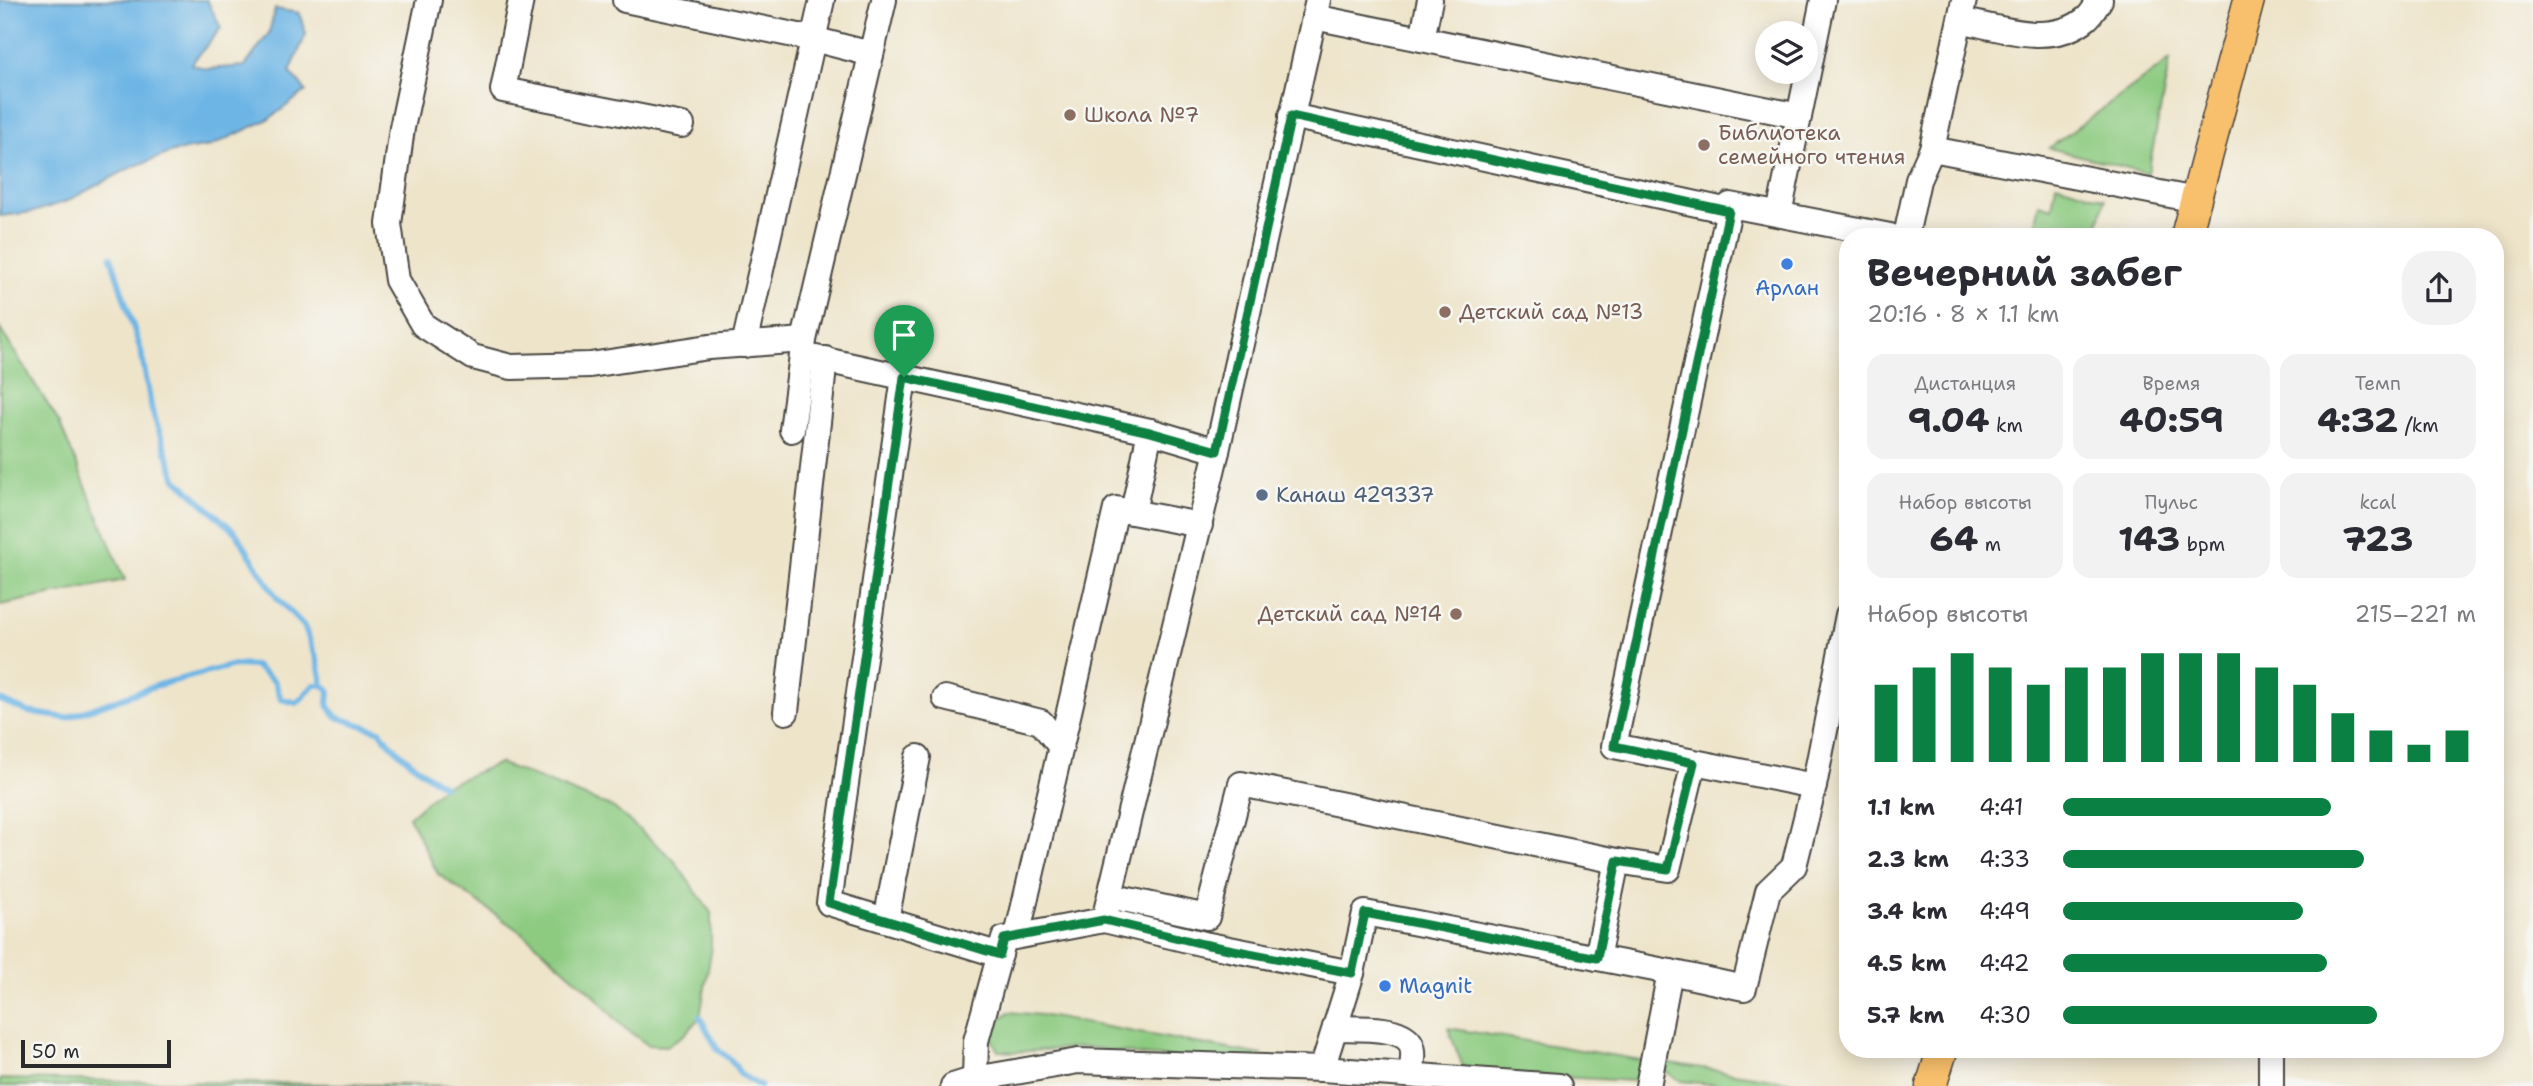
<!DOCTYPE html>
<html lang="ru">
<meta charset="utf-8">
<style>
:root{--surface:#fff;--page:#f2f2f3;--text:#2b2b33;--muted:#7c7c81;--accent:#0b8043}
body{margin:0;font-family:"Shantell Sans",sans-serif;background:var(--page);color:var(--text);height:100vh;display:flex;flex-direction:column;font-size:26px;white-space:nowrap}
*{box-sizing:border-box;margin:0}
p{font-size:23px;color:var(--muted)}
.icon{flex:none;width:38px;height:38px;fill:none;stroke:currentColor;stroke-width:2;stroke-linecap:round;stroke-linejoin:round}
.map{position:relative;flex:1;overflow:hidden}
.details{position:absolute;left:1839px;top:228px;width:665px;height:830px;display:flex;flex-direction:column;background:var(--surface);border-radius:28px;box-shadow:0 4px 18px #0003}
.details>*{flex:none}
.controls{position:absolute;left:1755px;top:21px;display:grid;gap:14px}
.controls a{display:grid;place-items:center;width:63px;height:63px;border-radius:50%;background:var(--surface);box-shadow:0 4px 18px #0003;font-size:35px}
.scale{position:absolute;left:21px;bottom:18px;width:150px;box-sizing:border-box;padding-left:7px;border:4px solid #2b2b2b;border-top:0;font-size:19px;line-height:24px;white-space:nowrap;color:#2b2b2b;-webkit-text-stroke:5px #f6f6f2;paint-order:stroke}
.pin{position:absolute;display:grid;place-items:center;width:60px;height:60px;color:#fff;margin:-72px -30px;border-radius:50% 50% 50% 0;rotate:-45deg;box-shadow:0 0 7px #0007}
.pin .icon{rotate:45deg}
.round{display:grid;place-items:center;flex:none;width:74px;height:74px;border-radius:28px;background:var(--page)}
.head{display:flex;align-items:center;justify-content:space-between;height:119px;padding:0 28px}
h1{font-size:38px;font-weight:700;line-height:52px}
.figures{display:grid;grid-template-columns:repeat(3,1fr);gap:10px;height:119px;padding:7px 28px}
.figures div{display:grid;align-content:center;border-radius:18px;background:var(--page);text-align:center}
.figures b{font-size:35px;font-weight:700}
.figures small{font-size:19px;font-weight:400}
.figures p{font-size:19px}
.chart{height:196px;padding:14px 28px}
.chart p{display:flex;justify-content:space-between}
.chart svg{width:100%;height:126px;margin-top:7px;stroke:var(--accent);stroke-width:6}
ul{padding:0 28px;list-style:none;font-size:23px}
li{display:grid;grid-template-columns:112px 84px 1fr;align-items:center;height:52px}
li i{height:18px;border-radius:9px;background:var(--accent)}
.map>svg:first-child{display:block}
.green{fill:#8dcb81;stroke:#5c7b56;stroke-width:2}
.water{fill:#6db5e5;stroke:#4c7088;stroke-width:2}
.lines{fill:none;stroke-linecap:round;stroke-linejoin:round}
.stream{stroke:#6db5e5;stroke-width:6}
.minor-casing{stroke:#484743;stroke-width:28}
.major-casing{stroke:#484743;stroke-width:33}
.minor{stroke:#fff;stroke-width:24}
.major{stroke:#f8bf6c;stroke-width:30}
.route-casing{stroke:#fff;stroke-width:14}
.route{stroke:#0b8043;stroke-width:9}
.education-dot{fill:#8d6e63;stroke:#f6f6f2;stroke-width:2.5}
.shop-dot{fill:#3f7fe0;stroke:#f6f6f2;stroke-width:2.5}
.service-dot{fill:#5c6f8a;stroke:#f6f6f2;stroke-width:2.5}
.labels{text-anchor:middle;dominant-baseline:central;stroke-width:5;stroke-linejoin:round;paint-order:stroke}
.education-label{font-size:21px;fill:#785e54;stroke:#f6f6f2;text-anchor:start}
.shop-label{font-size:21px;fill:#366cbe;stroke:#f6f6f2}
.service-label{font-size:21px;fill:#4e5e75;stroke:#f6f6f2;text-anchor:start}
</style>
<div class="map">
<svg width="2533" height="1086" viewBox="0 0 2533 1086">
<rect width="100%" height="100%" fill="#f6f6f2"/>
<filter id="ink" filterUnits="userSpaceOnUse"><feTurbulence type="fractalNoise" baseFrequency=".0143" numOctaves="2"/><feDisplacementMap in="SourceGraphic" scale="14" xChannelSelector="R" yChannelSelector="G"/><feConvolveMatrix kernelMatrix="1 2 1 2 8 2 1 2 1" color-interpolation-filters="sRGB"/></filter>
<filter id="wash" filterUnits="userSpaceOnUse"><feTurbulence type="fractalNoise" baseFrequency=".00686" numOctaves="4" result="noise"/><feDisplacementMap in="SourceGraphic" scale="28" xChannelSelector="R" yChannelSelector="G"/><feGaussianBlur stdDeviation="1.57" result="paint"/><feColorMatrix in="noise" values="0 0 0 0 0 0 0 0 0 0 0 0 0 0 0 0 0 1.4 0 .05"/><feComposite in="paint" operator="in"/></filter>
<g filter="url(#wash)">
<rect width="100%" height="100%" fill="#eee4ca"/>
<g class="green">
<path d="M2170 60 2148 173 2049 148Z"/>
<path d="M2056 184 2105 199 2095 236H2032L2039 204 2052 208Z"/>
<path d="M0 329 59 422 125 580 0 605Z"/>
<path d="M499 763 614 808 673 859 711 913V952L700 1017 685 1034 667 1046 648 1045 622 1026 595 996 529 938 438 874 409 817 444 786Z"/>
<path d="M1009 1012 1040 1015 1262 1055 1257 1061 1148 1056 1088 1047 1015 1052 998 1051 987 1030Z"/>
<path d="M1448 1028 1641 1060V1072L1634 1081 1465 1072Z"/>
<path d="M1663 1062 1812 1085 1729 1086 1681 1081 1664 1071Z"/>
<path d="M0 1079 465 1086H0Z"/>
</g>
<path class="water" d="M0 0H207L221 28 191 64 207 69 245 66 269 33 275 9 299 13 306 34 290 72 306 91 269 119 211 146 176 151 132 167 65 202 33 212 0 216Z"/>
<g class="lines">
<g class="stream">
<path d="M111 257 141 351 152 411 176 479 236 533 277 598 304 626 317 660 323 685 329 690 328 705 336 717 380 731C392 749 425 775 444 786"/>
<path d="M0 700 28 712 66 718 158 685 234 665 255 666 275 682 281 699 297 703 314 685H323"/>
<path d="M700 1017 718 1050 732 1061 741 1075 760 1086"/>
</g>
</g>
</g>
<g filter="url(#ink)">
<g class="lines">
<g class="minor-casing">
<g id="minor">
<path d="M429 0 402 128 389 224 397 280 423 325 473 357 511 367 590 365 709 347 804 340"/>
<path d="M521 0 503 90 682 125"/>
<path d="M625 0 813 39 871 54"/>
<path d="M1314 17 1799 116"/>
<path d="M1960 20C1999 28 2052 48 2087 18 2092 14 2096 6 2100 0"/>
<path d="M1422 39 1430 0"/>
<path d="M1291 116 1729 211"/>
<path d="M1932 149 1964 0"/>
<path d="M1779 214 1823 0"/>
<path d="M1906 236 1918 180 1932 149 2196 200"/>
<path d="M744 345 822 0"/>
<path d="M802 355 1150 431 1133 512"/>
<path d="M904 377 829 903 1000 955"/>
<path d="M792 430 804 340 884 0"/>
<path d="M1150 431 1217 451"/>
<path d="M945 698 1041 722 1061 747"/>
<path d="M786 712 825 359"/>
<path d="M1814 786 1848 615"/>
<path d="M1617 861 1668 869 1694 763"/>
<path d="M1110 896 1207 917 1241 784 1617 861 1597 958"/>
<path d="M886 920 918 757"/>
<path d="M1104 920 1204 944 1352 973"/>
<path d="M1017 936 1116 509 1200 525"/>
<path d="M1335 1028C1354 1029 1398 1025 1410 1042 1416 1051 1412 1065 1411 1075"/>
<path d="M2271 1048V1086"/>
<path d="M1322 1069 1352 973 1365 913 1670 972"/>
<path d="M975 1079 976 1041 1004 939 1104 920 1217 451 1318 0"/>
<path d="M953 1086 975 1079 1078 1061 1322 1069 1559 1086"/>
<path d="M1648 1086 1670 972 1744 988 1768 891 1794 866 1814 786 1614 746 1730 205 1890 236"/>
</g>
</g>
<g class="major-casing">
<g id="major">
<path d="M2186 236 2249 0"/>
<path d="M1931 1086 1943 1048"/>
</g>
</g>
<use href="#minor" class="minor"/>
<use href="#major" class="major"/>
</g>
</g>
<g class="lines" filter="url(#ink)">
<g class="route-casing">
<path id="route" d="M1291 116 1729 211 1614 746 1694 763 1668 869 1617 861 1597 958 1365 913 1352 973 1203 944 1104 920 1004 939 1000 955 829 903 904 377 1150 432 1217 451Z"/>
</g>
<use href="#route" class="route"/>
</g>
<g class="education-dot">
<circle cx="1070" cy="115" r="7"/>
<circle cx="1704" cy="145" r="7"/>
<circle cx="1445" cy="312" r="7"/>
<circle cx="1456" cy="614" r="7"/>
</g>
<g class="shop-dot">
<circle cx="1787" cy="264" r="7"/>
<circle cx="1385" cy="986" r="7"/>
</g>
<circle class="service-dot" cx="1262" cy="495" r="7"/>
<g class="labels">
<g class="education-label">
<text x="1084" y="115">Школа №7</text>
<text x="1718" y="133">Библиотека<tspan x="1718" dy="24">семейного чтения</tspan></text>
<text x="1459" y="312">Детский сад №13</text>
<text x="1442" y="614" text-anchor="end">Детский сад №14</text>
</g>
<g class="shop-label">
<text x="1787" y="288">Арлан</text>
<text x="1399" y="986" text-anchor="start">Magnit</text>
</g>
<g class="service-label">
<text x="1276" y="495">Канаш 429337</text>
</g>
</g>
</svg>
<div class="controls">
<a><svg class="icon" aria-label="layers" viewBox="0 0 24 24"><path d="M12 4l9 5-9 5-9-5zM3 14l9 5 9-5"/></svg></a>
</div>
<div class="scale">50 m</div>
<div class="pin" style="left:904px;top:377px;background:#1e9e55"><svg class="icon" aria-label="arrive" viewBox="0 0 24 24"><path d="M6 21V4h12l-3 4 3 4H6"/></svg></div>
<section class="details">
<div class="head"><div><h1>Вечерний забег</h1><p>20:16 · 8 × 1.1 km</p></div><a class="round"><svg class="icon" aria-label="share" viewBox="0 0 24 24"><path d="M12 15V3M7 8l5-5 5 5M5 13v7h14v-7"/></svg></a></div>
<div class="figures">
<div><p>Дистанция</p><b>9.04<small> km</small></b></div>
<div><p>Время</p><b>40:59</b></div>
<div><p>Темп</p><b>4:32<small> /km</small></b></div>
</div>
<div class="figures">
<div><p>Набор высоты</p><b>64<small> m</small></b></div>
<div><p>Пульс</p><b>143<small> bpm</small></b></div>
<div><p>kcal</p><b>723</b></div>
</div>
<div class="chart"><p><span>Набор высоты</span>215–221 m</p>
<svg viewBox="0 0 160 44" preserveAspectRatio="none"><path d="M5 44V17M15 44V11M25 44V6M35 44V11M45 44V17M55 44V11M65 44V11M75 44V6M85 44V6M95 44V6M105 44V11M115 44V17M125 44V27M135 44V33M145 44V38M155 44V33"/></svg>
</div>
<ul>
<li><b>1.1 km</b>4:41<i style="width:65%"></i></li>
<li><b>2.3 km</b>4:33<i style="width:73%"></i></li>
<li><b>3.4 km</b>4:49<i style="width:58%"></i></li>
<li><b>4.5 km</b>4:42<i style="width:64%"></i></li>
<li><b>5.7 km</b>4:30<i style="width:76%"></i></li>
</ul>
</section>
</div>
